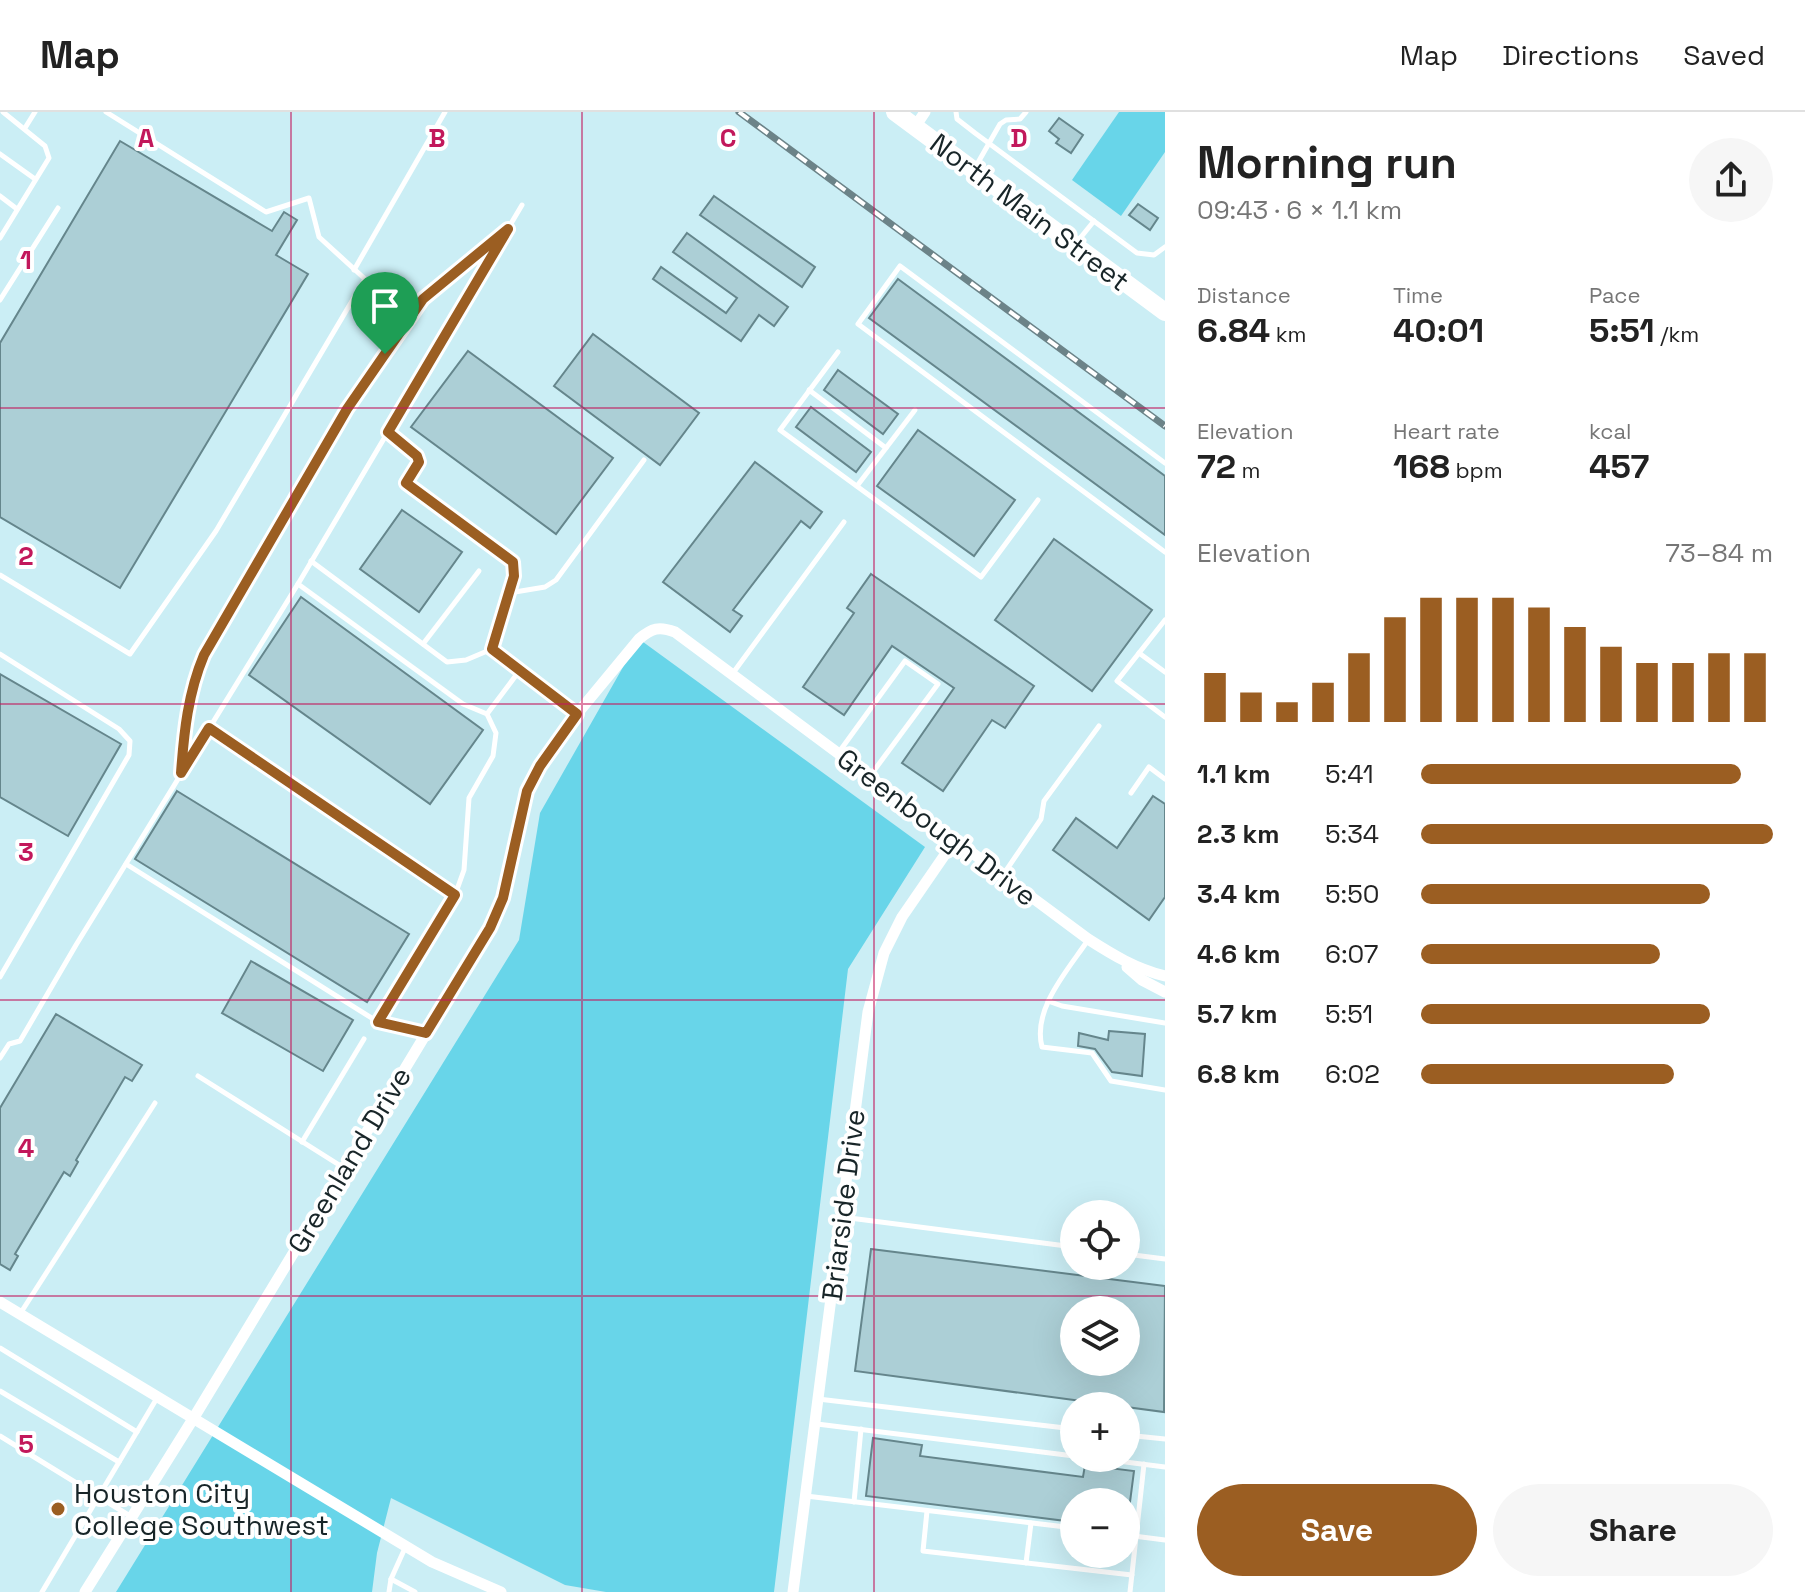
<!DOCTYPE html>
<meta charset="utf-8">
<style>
:root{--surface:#fff;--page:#f6f6f6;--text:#222;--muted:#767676;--line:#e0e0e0;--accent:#9b5e22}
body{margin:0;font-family:"Space Grotesk",sans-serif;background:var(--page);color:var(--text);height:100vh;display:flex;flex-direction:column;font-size:30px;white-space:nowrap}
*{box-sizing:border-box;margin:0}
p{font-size:26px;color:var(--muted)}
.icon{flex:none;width:44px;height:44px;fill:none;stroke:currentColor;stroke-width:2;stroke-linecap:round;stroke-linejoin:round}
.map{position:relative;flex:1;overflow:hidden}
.drawer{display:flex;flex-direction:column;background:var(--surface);width:640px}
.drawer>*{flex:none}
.controls{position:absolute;left:1060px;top:1088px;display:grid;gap:16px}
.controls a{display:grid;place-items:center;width:80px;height:80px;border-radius:50%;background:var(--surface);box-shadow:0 8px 32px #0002;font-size:40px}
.pin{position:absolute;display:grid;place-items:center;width:68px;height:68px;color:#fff;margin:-82px -34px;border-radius:50% 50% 50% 0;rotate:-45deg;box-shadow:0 0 8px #0007}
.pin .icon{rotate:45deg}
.round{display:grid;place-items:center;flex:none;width:84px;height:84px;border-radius:42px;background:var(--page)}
.summary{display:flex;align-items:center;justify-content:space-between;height:136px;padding:0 32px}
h1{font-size:44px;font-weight:700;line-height:60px}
.figures{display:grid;grid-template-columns:repeat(3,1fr);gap:12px;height:136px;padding:8px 32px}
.figures div{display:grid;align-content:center}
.figures b{font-size:34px;font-weight:700}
.figures small{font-size:22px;font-weight:400}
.figures p{font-size:22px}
.chart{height:224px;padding:16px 32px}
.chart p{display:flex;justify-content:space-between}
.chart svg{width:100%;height:144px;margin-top:8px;stroke:var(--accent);stroke-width:6}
.button{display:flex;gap:16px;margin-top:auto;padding:16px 32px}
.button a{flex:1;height:92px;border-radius:48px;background:var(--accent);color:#fff;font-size:32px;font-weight:700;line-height:92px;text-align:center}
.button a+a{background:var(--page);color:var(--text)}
ul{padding:0 32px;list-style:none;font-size:26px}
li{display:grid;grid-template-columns:128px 96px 1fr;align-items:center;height:60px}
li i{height:20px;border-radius:10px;background:var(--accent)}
header{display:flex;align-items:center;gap:48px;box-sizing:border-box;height:112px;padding:0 40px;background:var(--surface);border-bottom:2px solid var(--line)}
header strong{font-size:38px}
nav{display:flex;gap:44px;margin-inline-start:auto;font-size:28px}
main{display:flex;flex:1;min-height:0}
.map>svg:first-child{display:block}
.green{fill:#68d5e9}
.building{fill:#accfd6;stroke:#65868c;stroke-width:2;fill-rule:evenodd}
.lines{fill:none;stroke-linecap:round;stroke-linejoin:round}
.service{stroke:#fff;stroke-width:5}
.minor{stroke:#fff;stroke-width:11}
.trunk{stroke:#fff;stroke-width:18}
.rail-casing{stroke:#6c8388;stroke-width:7}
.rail{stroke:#fff;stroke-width:4;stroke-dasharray:12;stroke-linecap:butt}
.route-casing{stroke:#fff;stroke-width:16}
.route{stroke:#9b5e22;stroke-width:10}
.grid{fill:none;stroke:#c2185b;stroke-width:2;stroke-opacity:0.55}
.poi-dot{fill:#9b5e22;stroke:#fff;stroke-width:3}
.labels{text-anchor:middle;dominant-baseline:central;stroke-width:8;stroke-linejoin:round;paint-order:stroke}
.street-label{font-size:28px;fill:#182528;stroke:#fff}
.poi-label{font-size:28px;fill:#182528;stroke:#fff;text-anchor:start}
.grid-label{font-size:26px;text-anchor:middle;font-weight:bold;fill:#c2185b;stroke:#fff;stroke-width:8;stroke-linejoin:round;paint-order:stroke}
</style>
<header>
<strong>Map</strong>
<nav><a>Map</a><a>Directions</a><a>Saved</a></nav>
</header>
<main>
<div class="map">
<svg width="1165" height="1480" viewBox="0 0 1165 1480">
<rect width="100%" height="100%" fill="#cbeef5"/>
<g class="green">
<path d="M1119 0H1165V40L1121 104 1072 68Z"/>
<path d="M639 527 925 735 848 857 774 1480H606L565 1473 391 1386 377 1441 372 1480H116L519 828 540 701Z"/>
</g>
<g class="building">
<path d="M1059 6 1083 23 1071 41 1056 31 1059 27 1049 19Z"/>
<path d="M120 29 272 119 284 100 297 108 276 143 308 162 120 476 0 405V231Z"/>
<path d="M714 84 815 155 802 175 700 103Z"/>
<path d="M1138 92 1158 106 1150 118 1129 103Z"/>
<path d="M687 121 788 195 774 214 759 203 741 229 653 167 661 155 726 201 737 186 673 140Z"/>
<path d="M898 167 1165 364V423L869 206Z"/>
<path d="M593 222 699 301 660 353 554 274Z"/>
<path d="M468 239 613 346 556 422 411 315Z"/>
<path d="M838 258 898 302 883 322 824 278Z"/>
<path d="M811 295 871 340 856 360 796 315Z"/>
<path d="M918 318 1015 388 974 444 877 374Z"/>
<path d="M755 350 822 400 810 416 801 409 733 498 742 504 730 520 663 470Z"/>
<path d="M402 398 462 440 419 500 360 457Z"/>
<path d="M1054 427 1152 498 1092 579 995 508Z"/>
<path d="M871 462 1034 574 1005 616 992 608 943 679 902 651 954 576 892 534 844 603 803 575 854 501 847 496Z"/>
<path d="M301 485 483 618 430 692 249 563Z"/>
<path d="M0 562 121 632 68 724 0 685Z"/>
<path d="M177 679 409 822 367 890 135 747Z"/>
<path d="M1153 684 1165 692V785L1149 808 1053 738 1076 706 1117 736Z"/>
<path d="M251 849 353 908 323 959 222 901Z"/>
<path d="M56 902 142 953 132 969 125 965 76 1048 78 1050 70 1064 64 1060 15 1142 18 1144 10 1158 0 1152V996Z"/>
<path d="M1109 919 1145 922 1142 964 1112 960 1095 937 1078 934 1079 921 1108 928Z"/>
<path d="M871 1137 1165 1174 1164 1300 855 1259ZM1074 1198H1126V1250H1074Z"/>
<path d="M873 1326 922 1333 920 1344 1083 1365 1085 1353 1134 1359 1130 1390H1074V1410L866 1384Z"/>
</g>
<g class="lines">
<g class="service">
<path d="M956 0 957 7 975 21 1137 141 1154 143 1165 135"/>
<path d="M25 16 35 0"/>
<path d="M0 42 35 67"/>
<path d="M976 54 1000 12 1006 8 1020 7 1026 0"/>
<path d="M0 84 17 97"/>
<path d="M0 126 49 46 45 34 3 0"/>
<path d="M1077 130 1094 109"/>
<path d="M354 158 445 0"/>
<path d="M0 188 58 96"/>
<path d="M838 240 780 318 981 465 1038 388"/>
<path d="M809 278 886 336"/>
<path d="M1165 351 900 154 858 212 1165 440"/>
<path d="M857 374 915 298"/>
<path d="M311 449 447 550 466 548 492 537 514 464 513 450 406 371 419 350 417 344 388 320"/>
<path d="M0 463 130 542 216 419 365 167 319 125 309 86 266 100 106 0"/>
<path d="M298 472 463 592 487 602"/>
<path d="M509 481 545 475 556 468 644 348"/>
<path d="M1165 508 1117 569 1165 605"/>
<path d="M423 532 479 459"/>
<path d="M492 537 576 601"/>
<path d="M1139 541 1165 560"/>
<path d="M0 542 119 617 130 629 129 643 0 865"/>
<path d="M733 561 844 410"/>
<path d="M209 616 455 783"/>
<path d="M839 640 905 549 938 572 870 664"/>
<path d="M181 660C184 619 188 581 204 543L347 297 423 187 506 119"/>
<path d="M1131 681 1149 655 1165 667"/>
<path d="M126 752 378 910 426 921"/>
<path d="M1003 763 1041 707 1044 689 1099 614"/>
<path d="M1088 828C1068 858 1032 897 1042 935L1092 941 1111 969 1165 978"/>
<path d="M1048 889 1062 894 1165 911"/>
<path d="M378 910 455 783 464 758 469 686 493 644 496 621 487 602 520 558"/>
<path d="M0 946 9 932 20 929 76 833 301 467 522 93"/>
<path d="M198 964 344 1056"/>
<path d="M302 1030 364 927"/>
<path d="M842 1105 1074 1135"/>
<path d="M1126 1142 1165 1147"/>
<path d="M20 1202 155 991"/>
<path d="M0 1236 137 1320"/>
<path d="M0 1279 119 1350"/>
<path d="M818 1287 1074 1317"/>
<path d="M817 1312 1074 1344"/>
<path d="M1126 1323 1165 1327"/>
<path d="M0 1324 130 1404"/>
<path d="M1094 1346 1165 1355"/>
<path d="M806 1384 1074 1416"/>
<path d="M854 1390 861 1317"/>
<path d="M927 1399 923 1439 1132 1463"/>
<path d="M1126 1423 1165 1428"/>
<path d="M1026 1451 1031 1411"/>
<path d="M391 1467 415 1480"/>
<path d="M42 1480 157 1286"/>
<path d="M389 1480 391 1467 405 1436"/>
<path d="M1130 1480 1144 1352"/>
</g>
<g class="minor">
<path d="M915 15 925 0"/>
<path d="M1127 855 1142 868 1165 880"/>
<path d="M0 1190 432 1450 501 1480"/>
<path d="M85 1480 193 1307 490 816 503 786 509 763 527 679 540 654 577 602 639 527C652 516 659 514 675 520L1088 827C1113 843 1136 857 1165 864"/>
<path d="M793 1480 868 900 884 841 902 805 955 728"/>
</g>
<path class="trunk" d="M895 0 1165 200"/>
<g class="rail-casing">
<path id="rail" d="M739 0 1165 314"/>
</g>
<use href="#rail" class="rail"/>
</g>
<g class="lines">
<g class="route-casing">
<path id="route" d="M508 117 388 320 417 344 419 350 406 371 513 450 514 464 492 537 577 602 540 654 527 679 503 786 490 816 426 921 378 910 455 783 209 616 181 661C184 620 188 581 204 543L347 297 423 187Z"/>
</g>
<use href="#route" class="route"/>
</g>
<path class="grid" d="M291 0V1480M582 0V1480M874 0V1480M0 296H1165M0 592H1165M0 888H1165M0 1184H1165"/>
<circle class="poi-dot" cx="58" cy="1397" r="8"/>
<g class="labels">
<g class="street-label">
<text transform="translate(1030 100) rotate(37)">North Main Street</text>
<text transform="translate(937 715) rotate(37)">Greenbough Drive</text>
<text transform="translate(349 1048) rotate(-59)">Greenland Drive</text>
<text transform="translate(843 1093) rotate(-83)">Briarside Drive</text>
</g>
<g class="poi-label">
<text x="74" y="1381">Houston City<tspan x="74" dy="32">College Southwest</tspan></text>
</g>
</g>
<g class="grid-label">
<text x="146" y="35">A</text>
<text x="437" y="35">B</text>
<text x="728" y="35">C</text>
<text x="1019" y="35">D</text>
<text x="26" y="157">1</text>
<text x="26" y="453">2</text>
<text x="26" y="749">3</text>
<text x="26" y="1045">4</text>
<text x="26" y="1341">5</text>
</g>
</svg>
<div class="controls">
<a><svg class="icon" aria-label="locate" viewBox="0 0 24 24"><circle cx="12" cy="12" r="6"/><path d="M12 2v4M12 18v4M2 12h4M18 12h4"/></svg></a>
<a><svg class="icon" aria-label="layers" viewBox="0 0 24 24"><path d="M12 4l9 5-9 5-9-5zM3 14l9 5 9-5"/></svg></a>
<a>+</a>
<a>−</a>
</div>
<div class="pin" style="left:385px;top:242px;background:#1e9e55"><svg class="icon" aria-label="arrive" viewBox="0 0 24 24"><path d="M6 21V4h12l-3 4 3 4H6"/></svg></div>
</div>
<section class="drawer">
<div class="summary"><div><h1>Morning run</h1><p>09:43 · 6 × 1.1 km</p></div><a class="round"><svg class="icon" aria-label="share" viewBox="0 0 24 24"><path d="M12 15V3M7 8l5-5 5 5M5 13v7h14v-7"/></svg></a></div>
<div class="figures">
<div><p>Distance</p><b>6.84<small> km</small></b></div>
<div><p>Time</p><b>40:01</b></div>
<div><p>Pace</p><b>5:51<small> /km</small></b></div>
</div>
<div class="figures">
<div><p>Elevation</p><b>72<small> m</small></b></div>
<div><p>Heart rate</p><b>168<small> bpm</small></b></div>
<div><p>kcal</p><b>457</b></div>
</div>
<div class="chart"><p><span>Elevation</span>73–84 m</p>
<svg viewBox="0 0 160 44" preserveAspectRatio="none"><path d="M5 44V29M15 44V35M25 44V38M35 44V32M45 44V23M55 44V12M65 44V6M75 44V6M85 44V6M95 44V9M105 44V15M115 44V21M125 44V26M135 44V26M145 44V23M155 44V23"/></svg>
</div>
<ul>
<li><b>1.1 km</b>5:41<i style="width:91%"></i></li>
<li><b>2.3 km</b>5:34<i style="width:100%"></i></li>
<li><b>3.4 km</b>5:50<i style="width:82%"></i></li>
<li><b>4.6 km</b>6:07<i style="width:68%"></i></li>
<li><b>5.7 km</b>5:51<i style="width:82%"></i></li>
<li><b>6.8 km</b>6:02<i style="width:72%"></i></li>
</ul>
<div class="button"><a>Save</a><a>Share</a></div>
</section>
</main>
